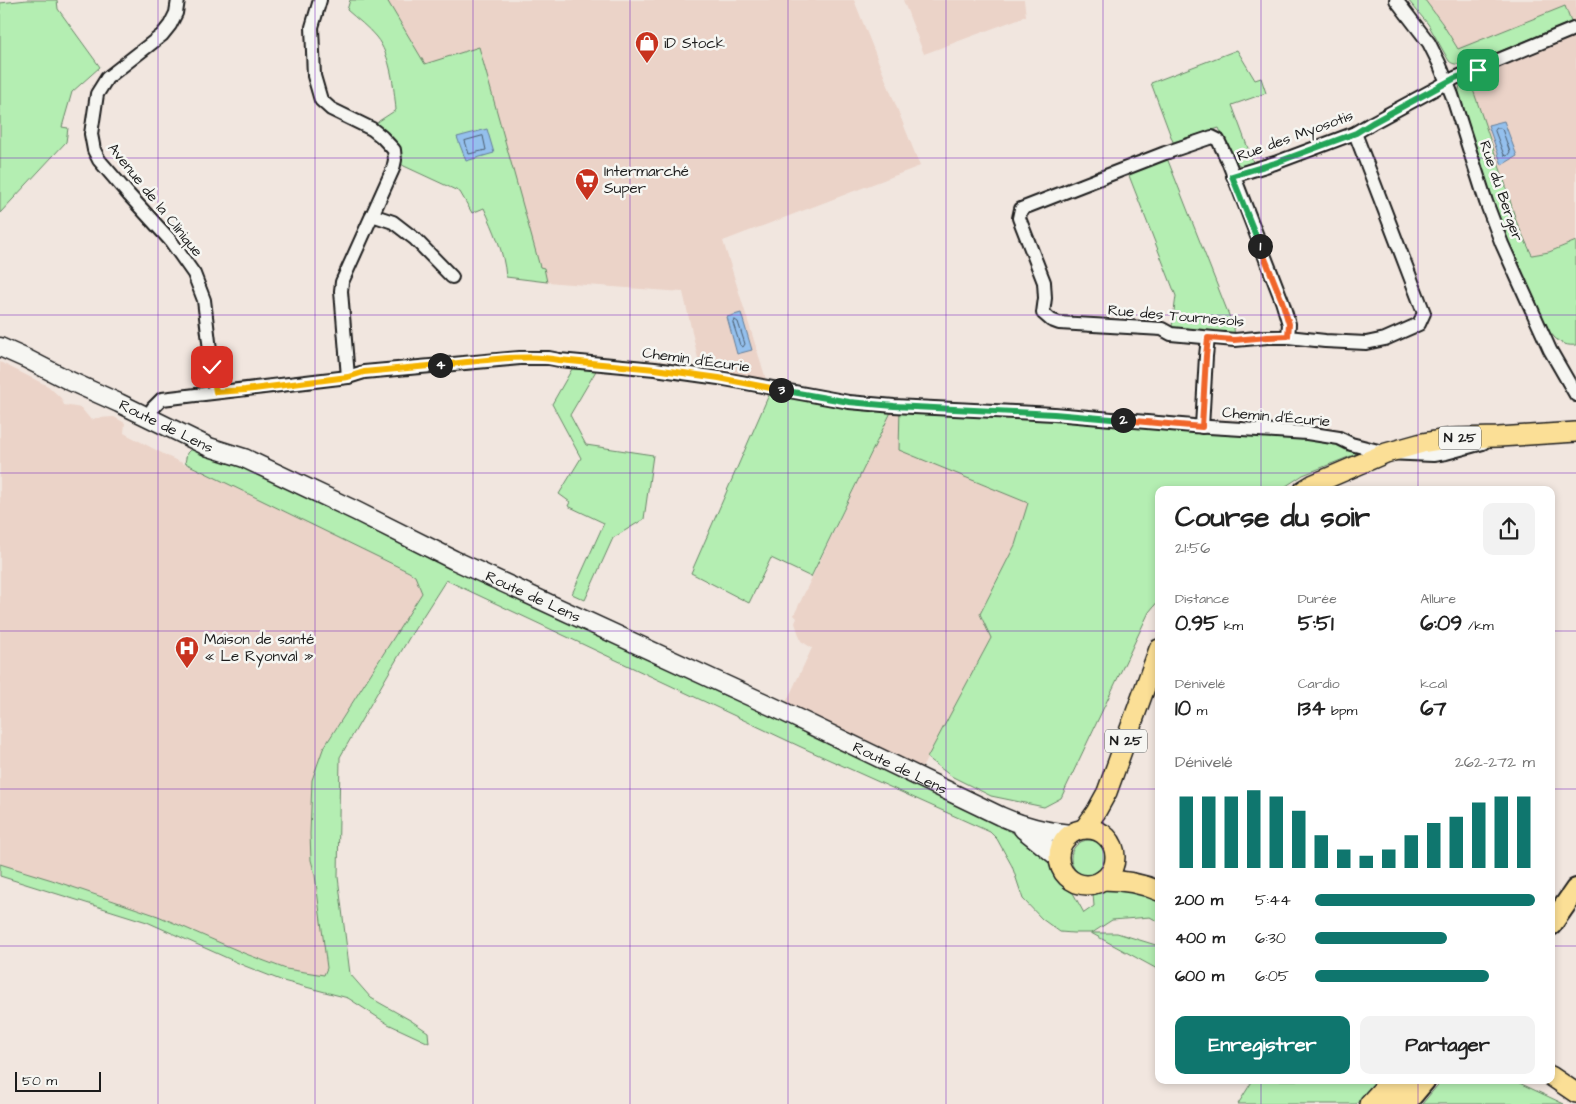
<!DOCTYPE html>
<html lang="fr">
<meta charset="utf-8">
<style>
:root{--surface:#fff;--page:#f2f2f2;--text:#222;--muted:#767676;--accent:#0f766e}
body{margin:0;font-family:"Architects Daughter",sans-serif;background:var(--page);color:var(--text);height:100vh;display:flex;flex-direction:column;font-size:19px;white-space:nowrap}
*{box-sizing:border-box;margin:0}
p{font-size:16px;color:var(--muted)}
.icon{flex:none;width:28px;height:28px;fill:none;stroke:currentColor;stroke-width:2;stroke-linecap:round;stroke-linejoin:round}
.map{position:relative;flex:1;overflow:hidden}
.panel{position:absolute;left:1155px;top:486px;width:400px;height:598px;display:flex;flex-direction:column;background:var(--surface);border-radius:10px;box-shadow:0 2px 8px #0003}
.panel>*{flex:none}
.scale{position:absolute;left:15px;bottom:12px;width:86px;box-sizing:border-box;padding-left:5px;border:2px solid #1c1c1c;border-top:0;font-size:14px;line-height:18px;white-space:nowrap;color:#1c1c1c;-webkit-text-stroke:4px #f6f6f2;paint-order:stroke}
.pin{position:absolute;display:grid;place-items:center;width:42px;height:42px;color:#fff;margin:-21px;border-radius:10px;box-shadow:0 2px 8px #0006}
.km{position:absolute;width:25px;height:25px;margin:-12px;border-radius:50%;background:#222;color:#fff;font-size:14px;line-height:25px;text-align:center}
.round{display:grid;place-items:center;flex:none;width:52px;height:52px;border-radius:10px;background:var(--page)}
.head{display:flex;align-items:center;justify-content:space-between;height:85px;padding:0 20px}
h1{font-size:28px;font-weight:700;line-height:38px}
.metrics{display:grid;grid-template-columns:repeat(3,1fr);gap:8px;height:85px;padding:5px 20px}
.metrics div{display:grid;align-content:center}
.metrics b{font-size:21px;font-weight:700}
.metrics small{font-size:14px;font-weight:400}
.metrics p{font-size:14px}
.chart{height:140px;padding:10px 20px}
.chart p{display:flex;justify-content:space-between}
.chart svg{width:100%;height:90px;margin-top:5px;stroke:var(--accent);stroke-width:6}
.action{display:flex;gap:10px;margin-top:auto;padding:10px 20px}
.action a{flex:1;height:58px;border-radius:10px;background:var(--accent);color:#fff;font-size:20px;font-weight:700;line-height:58px;text-align:center}
.action a+a{background:var(--page);color:var(--text)}
ul{padding:0 20px;list-style:none;font-size:16px}
li{display:grid;grid-template-columns:80px 60px 1fr;align-items:center;height:38px}
li i{height:12px;border-radius:6px;background:var(--accent)}
.map>svg:first-child{display:block}
.built{fill:#ebd3c8}
.green{fill:#b4eeb2;stroke:#688567}
.water{fill:#94c0ed;stroke:#647e99}
.lines{fill:none;stroke-linecap:round;stroke-linejoin:round}
.shore{stroke:#4c5e70;stroke-width:1}
.minor-casing{stroke:#1c1c1c;stroke-width:16}
.secondary-casing{stroke:#1c1c1c;stroke-width:21}
.primary-casing{stroke:#1c1c1c;stroke-width:22}
.trunk-casing{stroke:#1c1c1c;stroke-width:24}
.minor{stroke:#f6f6f2;stroke-width:12}
.secondary{stroke:#f6f6f2;stroke-width:18}
.primary{stroke:#fbdf96;stroke-width:19}
.trunk{stroke:#fbdf96;stroke-width:20}
.split-1-casing{stroke:#fff;stroke-width:10}
.split-2-casing{stroke:#fff;stroke-width:10}
.split-3-casing{stroke:#fff;stroke-width:10}
.split-4-casing{stroke:#fff;stroke-width:10}
.split-5-casing{stroke:#fff;stroke-width:10}
.split-1{stroke:#22a559;stroke-width:6}
.split-2{stroke:#f0652b;stroke-width:6}
.split-3{stroke:#22a559;stroke-width:6}
.split-4{stroke:#f5b400;stroke-width:6}
.split-5{stroke:#f5b400;stroke-width:6}
.grid{fill:none;stroke:#7b2cbf;stroke-width:1;stroke-opacity:0.55}
.labels{text-anchor:middle;dominant-baseline:central;stroke-width:5;stroke-linejoin:round;paint-order:stroke}
.shield{fill:#f6f6f2;stroke:#5d5d5c;stroke-width:1}
.shield-label{font-size:14px;font-weight:bold;fill:#1c1c1c}
.poi-label{font-size:15px;fill:#1c1c1c;stroke:#f6f6f2;text-anchor:start}
.street-label{font-size:15px;fill:#1c1c1c;stroke:#f6f6f2}
</style>
<div class="map">
<svg width="1576" height="1104" viewBox="0 0 1576 1104">
<rect width="100%" height="100%" fill="#f1e6df"/>
<filter id="ink" filterUnits="userSpaceOnUse"><feTurbulence type="fractalNoise" baseFrequency=".02" numOctaves="2"/><feDisplacementMap in="SourceGraphic" scale="10" xChannelSelector="R" yChannelSelector="G"/><feConvolveMatrix kernelMatrix="1 2 1 2 8 2 1 2 1" color-interpolation-filters="sRGB"/></filter>
<g filter="url(#ink)">
<g class="built">
<path d="M377 0H854L920 166 723 241 752 334 765 376 766 387 702 376 683 292 558 283 506 277 505 263 498 238 484 208Z"/>
<path d="M903 0H1024L1026 16 924 54Z"/>
<path d="M1425 0H1576V241L1549 252 1533 255 1516 221 1505 183 1464 65 1501 51 1570 22 1565 7 1458 49 1442 23Z"/>
<path d="M0 362 48 386 61 398 64 405 81 408 91 420 96 418 114 417 125 423 124 433 171 458 212 476 392 563 415 576 422 594 323 748 311 860 315 875 327 968 324 976 286 969 246 954 158 916 52 880 0 864Z"/>
<path d="M894 406H900V450L1029 503 1015 545 980 614 991 638 922 768 850 744 782 711 812 648 801 641 795 623 797 618 794 615Z"/>
</g>
<g class="green">
<path d="M27 0H57L58 9 100 67 72 92 62 127 68 128 66 142 0 213V3Z"/>
<path d="M350 0H387L425 64 479 47 540 267 544 268 547 282 506 277C504 252 494 230 484 208L472 213 460 192 404 166 395 160 372 129 379 121 396 110C394 88 391 55 376 37 368 27 357 19 347 10Z"/>
<path d="M1408 0H1425L1442 23 1458 49 1565 6 1571 22 1501 51 1464 65C1458 64 1453 65 1449 61L1428 24Z"/>
<path d="M1237 50 1255 80 1261 78 1266 93 1232 105 1253 162 1241 166 1234 161 1219 128 1173 142 1151 83Z"/>
<path d="M1469 78 1505 183 1516 221 1532 255 1549 252 1576 241V345C1568 346 1561 344 1555 338 1542 325 1535 305 1528 288 1500 226 1479 159 1458 94L1460 85Z"/>
<path d="M1165 153 1234 328 1235 340 1171 334 1176 296 1126 168Z"/>
<path d="M572 369H597L570 415 586 445 653 455 644 519 613 538 585 600 572 594 604 523 568 506 570 502 559 494 581 458 552 404Z"/>
<path d="M774 389 894 406 811 577 771 558 749 603 691 573 768 397Z"/>
<path d="M900 406 1193 426 1351 444 1356 454 1303 475 1280 490H1159V600L1149 612 1061 798 1044 807 991 796 951 776 927 758 991 638 980 614 1015 545 1028 503 899 450Z"/>
<path d="M193 447 212 452 400 541 426 556 611 639 721 694 765 712 810 736 995 822 1046 853 1052 863 1056 877 1065 888 1073 893 1084 913 1094 906 1093 894C1117 881 1135 892 1159 900V922L1150 917 1112 920 1092 933H1117L1159 946V970L1091 933H1073L1060 932 1042 919 1023 899 1012 866 997 839 990 832 801 747 446 580 409 638 340 757 338 877 350 974 371 998 410 1020 428 1032 429 1043 388 1024 348 998 283 981 245 966 147 922 0 876V864L52 880 158 916 246 954 286 969 324 975 327 968 315 875 311 860 310 834 312 780 323 749 422 593 415 576 409 572 185 463 187 453Z"/>
<circle cx="1089" cy="858" r="18"/>
<path d="M1253 1080H1379L1356 1104H1238Z"/>
<path d="M1442 1080H1513L1564 1104H1422Z"/>
</g>
<g class="water">
<path d="M1504 121 1517 156 1502 165 1488 125Z"/>
<path d="M487 129 494 153 466 161 457 137Z"/>
<path d="M741 313 752 350 737 354 727 317Z"/>
</g>
<g class="lines">
<g class="shore">
<path d="M1497 128H1500L1502 129 1510 152 1507 156 1504 155 1495 131Z"/>
<path d="M483 136 486 150 469 154 465 141Z"/>
<path d="M735 320 738 322 745 344 743 347 740 345 733 323Z"/>
</g>
<g class="minor-casing">
<g id="minor">
<path d="M178 0 176 13 170 25 162 35 107 78 97 94 91 134 94 150 99 160 129 195 170 240 194 274 204 300 215 392"/>
<path d="M320 0 312 27 314 76 321 100 331 109 372 129 382 137 394 150 395 160 393 169 342 282 341 291 348 377"/>
<path d="M1396 0 1429 43 1439 63 1452 95 1486 202 1502 244 1550 350 1576 395"/>
<path d="M1233 176 1275 163 1355 133 1372 123 1455 78 1576 28"/>
<path d="M372 215 393 222 415 239 452 277"/>
<path d="M1288 337 1289 324 1282 301 1228 161 1218 140 1212 137 1165 153 1021 209 1019 218 1044 282 1045 298 1043 313 1051 320 1059 323 1162 329 1171 334 1235 340 1267 337H1288L1325 341 1366 343 1385 339 1419 324 1424 313 1355 133"/>
<path d="M148 418 153 408 162 399 348 377 364 372 520 358H549L559 360 655 369 719 378 849 402 894 406 1054 414 1193 426 1307 433 1339 438 1351 444 1386 453 1433 455 1446 453 1483 443"/>
<path d="M1202 427 1206 356 1208 338"/>
</g>
</g>
<g class="secondary-casing">
<g id="secondary">
<path id="s1" d="M0 347 27 359 70 381 119 403 209 447 244 458 356 511 454 560 782 711 1000 816C1025 827 1044 831 1070 834"/>
<path d="M1023 829 1059 858"/>
</g>
</g>
<g class="primary-casing">
<g id="primary">
<path d="M1304 490 1314 484 1386 453 1422 443 1452 438 1499 437 1576 432"/>
<circle cx="1087" cy="857" r="28"/>
<path d="M1084 829 1096 812 1107 792 1159 649"/>
<path d="M1103 880C1122 880 1141 883 1159 891"/>
<path d="M1551 1076 1576 1093"/>
<path d="M1386 1103 1407 1080"/>
<path d="M1369 1104 1391 1080"/>
</g>
</g>
<g class="trunk-casing">
<g id="trunk">
<path d="M1551 925 1576 889"/>
<path d="M1405 1104 1425 1080"/>
</g>
</g>
<use href="#minor" class="minor"/>
<use href="#secondary" class="secondary"/>
<use href="#primary" class="primary"/>
<use href="#trunk" class="trunk"/>
</g>
</g>
<g class="lines" filter="url(#ink)">
<g class="split-1-casing">
<path id="split-1" d="M1260 246 1232 176 1275 163 1356 133 1372 123 1455 78 1478 70"/>
</g>
<g class="split-2-casing">
<path id="split-2" d="M1123 420 1202 427 1206 356 1208 338 1234 340 1268 337 1288 336 1289 324 1282 301 1260 246"/>
</g>
<g class="split-3-casing">
<path id="split-3" d="M781 390 849 402 894 406 1054 414 1123 420"/>
</g>
<g class="split-4-casing">
<path id="split-4" d="M440 365C474 362 526 353 559 360L655 369 719 378 781 390"/>
</g>
<g class="split-5-casing">
<path id="split-5" d="M212 367 216 392 245 390 348 377 364 372 440 365"/>
</g>
<use href="#split-1" class="split-1"/>
<use href="#split-2" class="split-2"/>
<use href="#split-3" class="split-3"/>
<use href="#split-4" class="split-4"/>
<use href="#split-5" class="split-5"/>
</g>
<path class="grid" d="M158 0V1104M315 0V1104M473 0V1104M630 0V1104M788 0V1104M946 0V1104M1103 0V1104M1261 0V490M1418 0V490M0 158H1576M0 315H1576M0 473H1576M0 631H1159M1551 631H1576M0 789H1159M1551 789H1576M0 946H1159M1551 946H1576M1261 1080V1104M1418 1080V1104"/>
<defs>
<g id="shop-pin" transform="scale(1.25)"><path d="M0 17L-7.5 6A9.5 9.5 0 1 1 7.5 6Z" fill="#c8321e" stroke="#f6f6f2"/><path d="M-5-2.5h2.3a2.7 3.5 0 0 1 5.4 0H5L5.5 6h-11ZM-1.5-2.5h3a1.5 2.3 0 0 0-3 0Z" fill="#fff"/></g>
<g id="supermarket-pin" transform="scale(1.25)"><path d="M0 17L-7.5 6A9.5 9.5 0 1 1 7.5 6Z" fill="#c8321e" stroke="#f6f6f2"/><path d="M-6-5.5h2.5l.6 2H6L4.5 2H-2.5L-4.4-4H-6ZM-1.5 3.2a1.3 1.3 0 1 0 .1 0ZM3 3.2a1.3 1.3 0 1 0 .1 0Z" fill="#fff"/></g>
<g id="hospital-pin" transform="scale(1.25)"><path d="M0 17L-7.5 6A9.5 9.5 0 1 1 7.5 6Z" fill="#c8321e" stroke="#f6f6f2"/><path d="M-5-5h3v3.5h4V-5h3V5h-3V1.5h-4V5h-3Z" fill="#fff"/></g>
</defs>
<g fill-rule="evenodd">
<use href="#shop-pin" x="647" y="43"/>
<use href="#supermarket-pin" x="587" y="180"/>
<use href="#hospital-pin" x="187" y="648"/>
</g>
<g class="labels">
<g class="shield">
<rect x="1439" y="426.5" width="42" height="23" rx="4"/>
<rect x="1105" y="729.5" width="42" height="23" rx="4"/>
</g>
<g class="shield-label">
<text x="1460" y="438">N 25</text>
<text x="1126" y="741">N 25</text>
</g>
<g class="poi-label">
<text x="664" y="43">iD Stock</text>
<text x="604" y="171">Intermarché<tspan x="604" dy="17">Super</tspan></text>
<text x="204" y="639">Maison de santé<tspan x="204" dy="17">« Le Ryonval »</tspan></text>
</g>
<g class="street-label">
<text transform="translate(1295 136) rotate(-20)">Rue des Myosotis</text>
<text transform="translate(1501 191) rotate(71)">Rue du Berger</text>
<text transform="translate(155 200) rotate(51)">Avenue de la Clinique</text>
<text transform="translate(1176 316) rotate(5)">Rue des Tournesols</text>
<text transform="translate(696 360) rotate(8)">Chemin d'Écurie</text>
<text transform="translate(1276 417) rotate(5)">Chemin d'Écurie</text>
<text stroke="none"><textPath href="#s1" startOffset="184">Route de Lens</textPath></text>
<text stroke="none"><textPath href="#s1" startOffset="589">Route de Lens</textPath></text>
<text stroke="none"><textPath href="#s1" startOffset="994">Route de Lens</textPath></text>
</g>
</g>
</svg>
<div class="scale">50 m</div>
<div class="pin" style="left:1478px;top:70px;background:#1e9e55"><svg class="icon" aria-label="arrive" viewBox="0 0 24 24"><path d="M6 21V4h12l-3 4 3 4H6"/></svg></div>
<div class="pin" style="left:212px;top:367px;background:#d93025"><svg class="icon" aria-label="check" viewBox="0 0 24 24"><path d="M5 12l5 5 9-10"/></svg></div>
<b class="km" style="left:1260px;top:246px">1</b>
<b class="km" style="left:1123px;top:420px">2</b>
<b class="km" style="left:781px;top:390px">3</b>
<b class="km" style="left:440px;top:365px">4</b>
<section class="panel">
<div class="head"><div><h1>Course du soir</h1><p>21:56</p></div><a class="round"><svg class="icon" aria-label="share" viewBox="0 0 24 24"><path d="M12 15V3M7 8l5-5 5 5M5 13v7h14v-7"/></svg></a></div>
<div class="metrics">
<div><p>Distance</p><b>0.95<small> km</small></b></div>
<div><p>Durée</p><b>5:51</b></div>
<div><p>Allure</p><b>6:09<small> /km</small></b></div>
</div>
<div class="metrics">
<div><p>Dénivelé</p><b>10<small> m</small></b></div>
<div><p>Cardio</p><b>134<small> bpm</small></b></div>
<div><p>kcal</p><b>67</b></div>
</div>
<div class="chart"><p><span>Dénivelé</span>262–272 m</p>
<svg viewBox="0 0 160 44" preserveAspectRatio="none"><path d="M5 44V9M15 44V9M25 44V9M35 44V6M45 44V9M55 44V16M65 44V28M75 44V35M85 44V38M95 44V35M105 44V28M115 44V22M125 44V19M135 44V12M145 44V9M155 44V9"/></svg>
</div>
<ul>
<li><b>200 m</b>5:44<i style="width:100%"></i></li>
<li><b>400 m</b>6:30<i style="width:60%"></i></li>
<li><b>600 m</b>6:05<i style="width:79%"></i></li>
</ul>
<div class="action"><a>Enregistrer</a><a>Partager</a></div>
</section>
</div>
